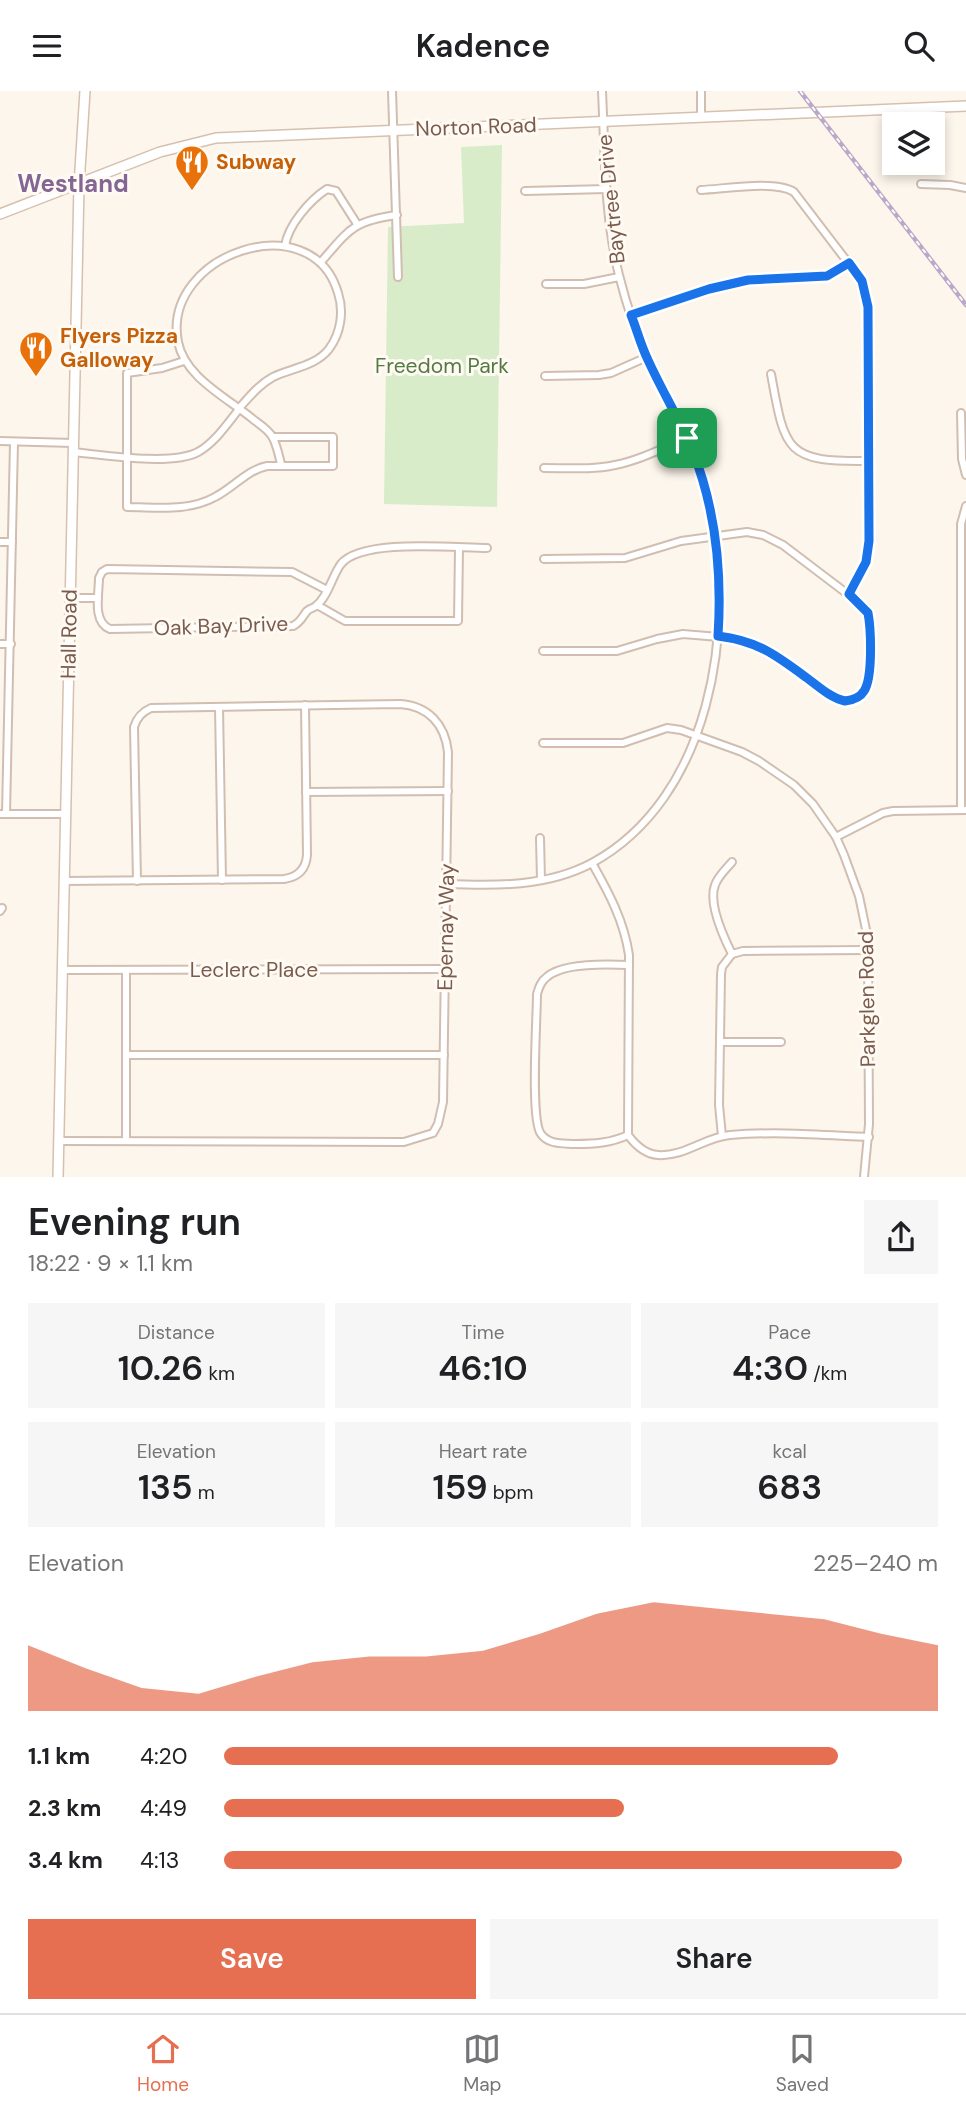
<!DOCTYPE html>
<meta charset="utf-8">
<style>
:root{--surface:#fff;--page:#f6f6f6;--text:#202124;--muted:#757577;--line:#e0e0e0;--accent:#e76f51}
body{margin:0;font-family:"DM Sans",sans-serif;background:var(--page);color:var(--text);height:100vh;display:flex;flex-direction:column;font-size:26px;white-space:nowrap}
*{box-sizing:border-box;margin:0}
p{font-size:23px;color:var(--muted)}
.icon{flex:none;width:38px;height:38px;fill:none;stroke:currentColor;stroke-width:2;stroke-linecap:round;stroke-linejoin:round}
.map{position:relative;height:1086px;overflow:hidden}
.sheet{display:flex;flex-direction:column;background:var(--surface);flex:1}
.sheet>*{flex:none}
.fabs{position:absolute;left:882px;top:21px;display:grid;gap:14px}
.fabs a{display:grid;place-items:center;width:63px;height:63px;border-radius:0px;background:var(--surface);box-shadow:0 4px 10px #0003;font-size:35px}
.pin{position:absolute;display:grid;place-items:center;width:60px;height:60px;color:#fff;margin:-30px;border-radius:14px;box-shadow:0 4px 10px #0006}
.round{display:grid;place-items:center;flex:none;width:74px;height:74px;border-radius:0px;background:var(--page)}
.summary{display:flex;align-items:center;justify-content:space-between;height:119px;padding:0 28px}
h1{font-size:38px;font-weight:600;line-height:52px}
.stats{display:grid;grid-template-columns:repeat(3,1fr);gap:10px;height:119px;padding:7px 28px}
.stats div{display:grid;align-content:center;border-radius:0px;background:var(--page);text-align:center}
.stats b{font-size:35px;font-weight:600}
.stats small{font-size:19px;font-weight:400}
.stats p{font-size:19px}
.chart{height:196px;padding:14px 28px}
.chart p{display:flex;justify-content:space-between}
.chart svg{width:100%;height:126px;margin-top:7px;fill:var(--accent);opacity:.7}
.cta{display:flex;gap:14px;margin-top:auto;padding:14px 28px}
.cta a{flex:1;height:80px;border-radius:0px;background:var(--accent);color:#fff;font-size:28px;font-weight:600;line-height:80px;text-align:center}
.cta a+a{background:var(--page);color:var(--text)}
ul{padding:0 28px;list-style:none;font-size:23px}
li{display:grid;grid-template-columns:112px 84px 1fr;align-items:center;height:52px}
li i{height:18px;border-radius:9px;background:var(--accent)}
header{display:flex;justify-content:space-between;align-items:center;height:91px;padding:0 28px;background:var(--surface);font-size:32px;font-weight:600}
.menu{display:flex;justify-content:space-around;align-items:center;height:98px;border-top:2px solid var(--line);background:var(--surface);font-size:19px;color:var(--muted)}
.menu a{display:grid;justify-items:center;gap:4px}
.menu .active{color:var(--accent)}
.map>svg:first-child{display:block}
.green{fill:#d8ecc9}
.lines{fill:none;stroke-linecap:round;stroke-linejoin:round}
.street-casing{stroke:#d1beb0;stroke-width:10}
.secondary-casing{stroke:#d6c0b0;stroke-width:12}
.street{stroke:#fff;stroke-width:6}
.secondary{stroke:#fff;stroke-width:9}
.rail-casing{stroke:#b9a8c9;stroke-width:4.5}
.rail{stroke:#fffaf3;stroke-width:2;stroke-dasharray:5;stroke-linecap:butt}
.route-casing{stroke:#fff;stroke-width:14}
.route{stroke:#1a73e8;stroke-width:9}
.labels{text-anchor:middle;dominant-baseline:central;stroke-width:6;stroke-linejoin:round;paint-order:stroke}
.street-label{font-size:21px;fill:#7a5c4d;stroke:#fffaf3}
.food-label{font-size:21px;font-weight:bold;fill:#c56008;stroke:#fffaf3;text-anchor:start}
.park-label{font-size:21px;fill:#537a41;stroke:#fffaf3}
.quarter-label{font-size:24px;font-weight:bold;fill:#846695;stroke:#fffaf3}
</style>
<header><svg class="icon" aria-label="menu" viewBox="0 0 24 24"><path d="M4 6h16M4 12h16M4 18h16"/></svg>Kadence<svg class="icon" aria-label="search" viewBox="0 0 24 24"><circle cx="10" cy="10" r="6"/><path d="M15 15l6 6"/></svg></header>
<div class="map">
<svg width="966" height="1086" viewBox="0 0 966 1086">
<rect width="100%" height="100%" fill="#fdf6ec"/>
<path class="green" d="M502 54 497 416 384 413 388 136 464 132 461 56Z"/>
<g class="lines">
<g class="street-casing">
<g id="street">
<path d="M392 0 398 186"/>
<path d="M701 0V26"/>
<path d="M921 93 950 94 966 97"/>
<path d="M701 99C725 98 775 89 794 101L862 190 868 216V461L866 471 848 503"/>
<path d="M525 100 607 98"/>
<path d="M285 155C288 134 310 109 327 98L336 100 357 133"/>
<path d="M321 171C349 139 352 130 397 124"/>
<path d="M546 193H584L619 186"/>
<path d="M631 224 709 198 748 189 827 185 849 171"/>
<path d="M184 270 162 277 127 282V416C156 416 188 421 215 406 233 397 247 379 267 375H333V346H273"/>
<path d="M771 283C785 361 786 371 868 370"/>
<path d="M545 285 599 284 611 282 647 266"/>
<path d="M961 322 962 368 966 384"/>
<path d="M0 350 73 352"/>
<path d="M73 361C104 364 172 375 198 361 214 352 225 336 236 322L241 315C251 304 260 293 273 286 292 277 316 275 329 258 341 242 344 220 338 202 312 112 161 163 178 251 185 287 228 307 254 329 261 334 270 340 273 347 277 355 279 365 281 373"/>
<path d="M544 377C568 377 592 379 615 374 640 369 663 357 687 347"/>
<path d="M0 451H12"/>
<path d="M327 499 292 481 107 478 102 481 99 487C99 503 92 531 110 538L293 535C301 531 302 526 307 520 310 517 314 517 316 515 328 506 332 485 341 473 362 447 455 457 487 457"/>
<path d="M70 507H98"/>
<path d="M317 514 345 530H458L459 457"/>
<path d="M0 553H11"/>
<path d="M543 560H617L657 548 683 543 731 547 761 555 828 603 845 610 860 605 866 598 869 586V526L866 517 783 454 763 444 747 441 681 450 625 467 544 468"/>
<path d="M219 616 222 789"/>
<path d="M543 652H623L667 637 681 639 742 661 759 670 794 694 813 713 836 746 844 764 859 805 868 848 869 1033 864 1086"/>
<path d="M306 701 448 700"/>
<path d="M961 719V433L966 415"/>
<path d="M0 723H65"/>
<path d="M6 723 14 351"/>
<path d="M836 746 883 722 893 720 966 719"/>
<path d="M540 747 541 789"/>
<path d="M592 772C609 802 624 830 629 864L628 1044"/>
<path d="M64 790 284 788C298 786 306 778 307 764L305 614"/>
<path d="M447 793C495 795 547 796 592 772 711 707 737 537 709 415 697 362 671 317 648 269 636 243 626 212 619 184 604 124 605 61 602 0"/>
<path d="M0 820 2 817"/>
<path d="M732 863 743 860 868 859"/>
<path d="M732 863C724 847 708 812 715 794 718 785 726 778 732 771"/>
<path d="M62 879 445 878"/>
<path d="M126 880V1050"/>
<path d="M720 951H781"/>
<path d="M126 964H444"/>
<path d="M628 1044C611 1052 594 1053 575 1053 563 1052 549 1054 541 1043 530 1029 537 927 537 903 539 896 541 890 548 885 564 872 609 873 629 874"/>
<path d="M628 1044C636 1055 645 1063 658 1064 684 1066 705 1046 730 1044 776 1040 823 1044 869 1046"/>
<path d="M722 1045 719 1014 721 883 722 876 732 863"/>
<path d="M59 1050 404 1051 433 1042 438 1033 443 1011 448 661C445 633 428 615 400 613L151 617C142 621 137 626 134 636L137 790"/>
</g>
</g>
<g class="secondary-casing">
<g id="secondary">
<path d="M0 123 160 61 216 47 966 15"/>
<path d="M58 1086 79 94 85 0"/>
</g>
</g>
<use href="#street" class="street"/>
<use href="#secondary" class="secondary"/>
<g class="rail-casing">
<path id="rail" d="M800 0 966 214"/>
</g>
<use href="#rail" class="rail"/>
</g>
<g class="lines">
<g class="route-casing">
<path id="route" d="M849 172 862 190 868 216 869 450 866 471 849 503 868 522C871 538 873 587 864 600 860 607 853 609 845 610 831 607 819 596 807 587 776 564 758 550 718 545 722 483 716 419 693 361 680 329 662 300 648 269 641 255 637 239 631 224L709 198 748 189 827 185Z"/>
</g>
<use href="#route" class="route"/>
</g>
<defs>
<g id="restaurant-pin" transform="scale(1.75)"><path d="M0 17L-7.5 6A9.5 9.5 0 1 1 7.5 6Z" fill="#e8710a" stroke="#fffaf3"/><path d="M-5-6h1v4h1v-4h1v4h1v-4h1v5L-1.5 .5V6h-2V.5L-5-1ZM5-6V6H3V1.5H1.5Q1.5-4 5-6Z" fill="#fff"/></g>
</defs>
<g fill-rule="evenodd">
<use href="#restaurant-pin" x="192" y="71"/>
<use href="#restaurant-pin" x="36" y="257"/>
</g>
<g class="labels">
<g class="street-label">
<text transform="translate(476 36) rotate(-2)">Norton Road</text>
<text transform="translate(611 108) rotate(-96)">Baytree Drive</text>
<text transform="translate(221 535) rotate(-2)">Oak Bay Drive</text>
<text transform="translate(69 543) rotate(-89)">Hall Road</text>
<text transform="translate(446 836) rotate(-89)">Epernay Way</text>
<text x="254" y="879">Leclerc Place</text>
<text transform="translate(867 908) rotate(-91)">Parkglen Road</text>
</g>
<g class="food-label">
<text x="216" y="71">Subway</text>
<text x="60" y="245">Flyers Pizza<tspan x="60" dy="24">Galloway</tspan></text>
</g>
<g class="park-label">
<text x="442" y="275">Freedom Park</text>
</g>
<g class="quarter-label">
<text x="73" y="92">Westland</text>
</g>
</g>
</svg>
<div class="fabs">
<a><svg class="icon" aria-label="layers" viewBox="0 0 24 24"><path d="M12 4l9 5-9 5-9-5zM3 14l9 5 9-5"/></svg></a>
</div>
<div class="pin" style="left:687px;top:347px;background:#1e9e55"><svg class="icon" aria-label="arrive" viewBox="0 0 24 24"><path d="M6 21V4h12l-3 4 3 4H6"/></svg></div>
</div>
<section class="sheet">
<div class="summary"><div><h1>Evening run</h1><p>18:22 · 9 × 1.1 km</p></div><a class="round"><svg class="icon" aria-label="share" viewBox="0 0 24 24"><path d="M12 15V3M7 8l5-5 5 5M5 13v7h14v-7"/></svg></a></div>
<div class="stats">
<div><p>Distance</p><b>10.26<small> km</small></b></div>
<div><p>Time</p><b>46:10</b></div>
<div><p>Pace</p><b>4:30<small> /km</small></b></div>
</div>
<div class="stats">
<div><p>Elevation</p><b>135<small> m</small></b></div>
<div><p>Heart rate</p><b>159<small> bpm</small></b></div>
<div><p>kcal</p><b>683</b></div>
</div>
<div class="chart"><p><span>Elevation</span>225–240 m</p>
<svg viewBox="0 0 160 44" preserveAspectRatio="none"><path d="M0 44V21L10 29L20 36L30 38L40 32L50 27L60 25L70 25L80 23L90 17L100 10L110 6L120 8L130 10L140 12L150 17L160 21V44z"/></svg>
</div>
<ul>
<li><b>1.1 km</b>4:20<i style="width:86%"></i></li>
<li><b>2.3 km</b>4:49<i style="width:56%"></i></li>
<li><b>3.4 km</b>4:13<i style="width:95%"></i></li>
</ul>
<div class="cta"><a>Save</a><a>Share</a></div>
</section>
<nav class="menu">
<a class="active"><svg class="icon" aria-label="home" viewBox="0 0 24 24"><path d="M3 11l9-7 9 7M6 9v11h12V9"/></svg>Home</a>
<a><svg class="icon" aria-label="map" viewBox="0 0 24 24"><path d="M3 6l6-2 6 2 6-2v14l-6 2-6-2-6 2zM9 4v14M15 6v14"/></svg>Map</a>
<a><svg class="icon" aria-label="saved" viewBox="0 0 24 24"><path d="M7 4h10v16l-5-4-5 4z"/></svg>Saved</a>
</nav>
